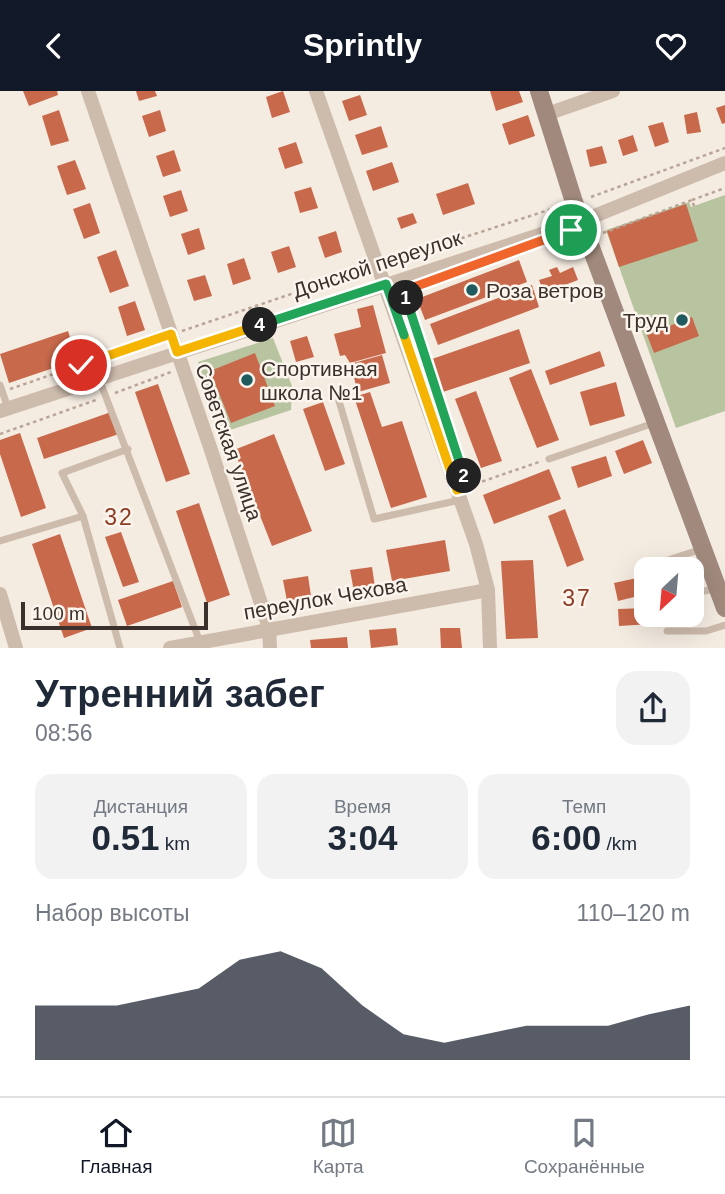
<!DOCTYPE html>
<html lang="ru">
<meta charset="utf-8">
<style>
:root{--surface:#fff;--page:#f2f2f3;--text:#1f2937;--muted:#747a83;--line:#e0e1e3;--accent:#111827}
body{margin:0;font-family:Arial,sans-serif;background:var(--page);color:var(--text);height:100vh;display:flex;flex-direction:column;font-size:26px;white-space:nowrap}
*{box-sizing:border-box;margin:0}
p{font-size:23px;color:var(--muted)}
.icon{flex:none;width:38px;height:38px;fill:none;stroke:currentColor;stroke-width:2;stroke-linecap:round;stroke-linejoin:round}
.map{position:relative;height:557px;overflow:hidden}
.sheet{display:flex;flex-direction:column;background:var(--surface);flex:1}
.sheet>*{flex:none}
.needle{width:46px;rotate:206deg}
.controls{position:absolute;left:634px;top:466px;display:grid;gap:14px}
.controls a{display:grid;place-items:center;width:70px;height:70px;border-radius:14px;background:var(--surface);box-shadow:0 7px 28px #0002;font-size:35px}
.scale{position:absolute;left:21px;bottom:18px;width:187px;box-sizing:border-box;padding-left:7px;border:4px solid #3b302b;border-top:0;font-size:19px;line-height:24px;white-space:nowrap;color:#3b302b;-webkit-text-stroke:5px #fbf5ee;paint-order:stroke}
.pin{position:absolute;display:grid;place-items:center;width:60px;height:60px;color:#fff;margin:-30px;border:4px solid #fff;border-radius:50%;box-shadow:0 2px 7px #0007}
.km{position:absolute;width:35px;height:35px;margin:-18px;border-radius:50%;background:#222;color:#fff;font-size:19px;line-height:35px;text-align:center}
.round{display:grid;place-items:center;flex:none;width:74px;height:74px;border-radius:21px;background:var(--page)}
.overview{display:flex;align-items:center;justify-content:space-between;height:119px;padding:0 35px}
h1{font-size:38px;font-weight:800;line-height:52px}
.stats{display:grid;grid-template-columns:repeat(3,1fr);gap:10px;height:119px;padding:7px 35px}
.stats div{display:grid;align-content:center;border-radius:18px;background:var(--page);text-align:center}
.stats b{font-size:35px;font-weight:800}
.stats small{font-size:19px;font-weight:400}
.stats p{font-size:19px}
.chart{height:196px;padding:14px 35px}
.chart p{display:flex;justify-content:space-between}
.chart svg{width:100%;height:126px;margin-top:7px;fill:var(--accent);opacity:.7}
header{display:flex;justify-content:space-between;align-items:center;height:91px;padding:0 35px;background:var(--accent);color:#fff;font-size:32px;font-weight:800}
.dock{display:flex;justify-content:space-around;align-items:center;height:98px;border-top:2px solid var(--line);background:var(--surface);font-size:19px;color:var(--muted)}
.dock a{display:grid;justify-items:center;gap:4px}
.dock .on{color:var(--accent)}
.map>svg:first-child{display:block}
.green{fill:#b8c4a0}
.building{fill:#c8694b}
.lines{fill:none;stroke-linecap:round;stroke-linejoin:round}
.path{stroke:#b9a596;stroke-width:2.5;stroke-dasharray:3.5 3.5;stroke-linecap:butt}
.lane{stroke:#cdbbac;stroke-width:7}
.street{stroke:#cdbbac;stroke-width:14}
.secondary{stroke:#a18a7d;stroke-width:18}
.split-1-casing{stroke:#fff;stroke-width:14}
.split-2-casing{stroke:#fff;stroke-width:14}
.split-3-casing{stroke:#fff;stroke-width:14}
.split-4-casing{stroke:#fff;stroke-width:14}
.split-5-casing{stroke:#fff;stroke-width:14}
.split-1{stroke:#f0652b;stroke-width:9}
.split-2{stroke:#22a559;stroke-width:9}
.split-3{stroke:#f5b400;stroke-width:9}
.split-4{stroke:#22a559;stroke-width:9}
.split-5{stroke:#f5b400;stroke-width:9}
.poi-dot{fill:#1f5a5e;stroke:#fbf5ee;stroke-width:2.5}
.labels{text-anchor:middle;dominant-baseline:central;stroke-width:5;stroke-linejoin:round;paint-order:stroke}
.street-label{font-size:21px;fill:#3b302b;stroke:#fbf5ee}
.poi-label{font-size:21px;fill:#3b302b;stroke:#fbf5ee;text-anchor:start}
.neighbourhood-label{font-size:23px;letter-spacing:2px;fill:#8c3b22;stroke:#fbf5ee}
</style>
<header><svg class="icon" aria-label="back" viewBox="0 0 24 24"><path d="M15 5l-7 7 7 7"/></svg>Sprintly<svg class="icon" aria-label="heart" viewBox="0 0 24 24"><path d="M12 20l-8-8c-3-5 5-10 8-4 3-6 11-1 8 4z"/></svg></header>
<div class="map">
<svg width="725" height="557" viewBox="0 0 725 557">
<rect width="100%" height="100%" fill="#f4ebe1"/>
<g class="green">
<path d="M725 104V320L676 337 606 139 689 111 691 116Z"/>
<path d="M273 247 292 295 291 319 221 342 198 271Z"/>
</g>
<g class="building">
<path d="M23 0H57L58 4 29 15Z"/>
<path d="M136 0H155L157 5 139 10Z"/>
<path d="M283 0 290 21 272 27 266 6Z"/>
<path d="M490 0H519L523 11 496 20Z"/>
<path d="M360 4 367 24 349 30 342 10Z"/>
<path d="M725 14V32L722 33 716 17Z"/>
<path d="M59 19 69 50 51 55 42 25Z"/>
<path d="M160 19 166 40 149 46 142 25Z"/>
<path d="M697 21 701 41 687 43 684 24Z"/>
<path d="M528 24 535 45 509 54 502 33Z"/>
<path d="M663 31 669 51 655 56 648 35Z"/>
<path d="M381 35 388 56 362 64 355 44Z"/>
<path d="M633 44 638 60 623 65 618 49Z"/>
<path d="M296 51 303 72 285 78 278 57Z"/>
<path d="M602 55 607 72 590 76 586 59Z"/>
<path d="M174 59 181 80 163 86 156 65Z"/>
<path d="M75 69 86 98 67 104 57 75Z"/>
<path d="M392 71 399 91 373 100 366 80Z"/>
<path d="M468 92 475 113 443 124 436 103Z"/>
<path d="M311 96 318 117 300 122 294 101Z"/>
<path d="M181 99 188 120 170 126 163 105Z"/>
<path d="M90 112 100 142 84 148 73 118Z"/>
<path d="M686 113 698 150 619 176 607 140Z"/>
<path d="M413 122 417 132 401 138 397 127Z"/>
<path d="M199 137 205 158 188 164 181 143Z"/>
<path d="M336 140 342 161 325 167 318 146Z"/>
<path d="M289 155 296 176 278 182 271 161Z"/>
<path d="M116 159 129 195 110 202 97 166Z"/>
<path d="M244 167 251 188 233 194 227 173Z"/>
<path d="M519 169 527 191 425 229 417 208Z"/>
<path d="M557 176 560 182 573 176 578 189 544 202 539 189 552 185 549 179Z"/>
<path d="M205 184 212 205 194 210 187 189Z"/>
<path d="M532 194 539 216 438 254 430 233Z"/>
<path d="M135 210 145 239 127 245 118 216Z"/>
<path d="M373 214 386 262 350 272 345 264 340 265 334 243 361 236 357 218Z"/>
<path d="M692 226 699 245 654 262 647 244Z"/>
<path d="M519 238 530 272 443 301 432 268Z"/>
<path d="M68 240 77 269 9 292 0 263Z"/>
<path d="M307 245 314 266 296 271 290 250Z"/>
<path d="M600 260 605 275 550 294 545 280Z"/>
<path d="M255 262 275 315 231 332 210 280Z"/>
<path d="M382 264 390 292 358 301 350 273Z"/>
<path d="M531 278 559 349 537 357 509 287Z"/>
<path d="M616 291 625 325 590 335 580 301Z"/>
<path d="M158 293 190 383 166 391 135 301Z"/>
<path d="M476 300 502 370 481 377 455 308Z"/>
<path d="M370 301 382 336 402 330 427 406 391 417 354 306Z"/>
<path d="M323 311 345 373 325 380 303 318Z"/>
<path d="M111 321 119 343 44 368 37 347Z"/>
<path d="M20 342 46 417 21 426 0 363V349Z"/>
<path d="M274 343 312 440 272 455 234 359Z"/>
<path d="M643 349 652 372 624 383 615 360Z"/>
<path d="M606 365 612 385 578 397 571 376Z"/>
<path d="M549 378 561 408 494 433 483 404Z"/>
<path d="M199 412 230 504 207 512 176 420Z"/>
<path d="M565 418 584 469 567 476 548 425Z"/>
<path d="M121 441 139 491 123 496 105 446Z"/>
<path d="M60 443 92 537 64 547 32 453Z"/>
<path d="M445 449 450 480 392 490 386 459Z"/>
<path d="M533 469 538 547 506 548 501 470Z"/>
<path d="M372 476 376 503 355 506 350 479Z"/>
<path d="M308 485 311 505 287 510 283 489Z"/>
<path d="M646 485V503L618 510 614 492Z"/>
<path d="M173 490 182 516 127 535 118 509Z"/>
<path d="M691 514H699L700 530 619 535 618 518 646 517V523H691Z"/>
<path d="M396 537 398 554 371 557 369 539Z"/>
<path d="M440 537H460L462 557H441Z"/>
<path d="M347 546 348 557H311L310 549Z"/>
</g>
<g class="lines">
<g class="path">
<path d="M591 106 725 57"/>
<path d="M692 109 725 97"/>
<path d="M603 142 692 109 694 115"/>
<path d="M388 171 561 115"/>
<path d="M404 203 422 256"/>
<path d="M182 240 365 178"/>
<path d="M10 298 159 247"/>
<path d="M115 302 171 281"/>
<path d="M0 343 96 309"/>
<path d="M469 395 542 370"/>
</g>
<g class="lane">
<path d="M99 288 200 551"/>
<path d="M0 294 8 317"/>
<path d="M339 310 374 428 460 409"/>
<path d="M549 368 657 331"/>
<path d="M83 425 62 382 128 358"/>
<path d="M0 450 83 425 120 557"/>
<path d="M646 476 702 458"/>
<path d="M691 503 718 497"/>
<path d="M667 540H706L725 534"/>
</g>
<g class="street">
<path d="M88 0 211 359 269 537 270 557"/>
<path d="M316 0 476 453 488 499 490 557"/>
<path d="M547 23 613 0"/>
<path d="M0 320 582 130 725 72"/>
<path d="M0 503 16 557"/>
<path d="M170 557 488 499"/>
</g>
<path class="secondary" d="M539 0 574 111 725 517"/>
</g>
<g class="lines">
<g class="split-1-casing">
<path id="split-1" d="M406 207 403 200 571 139"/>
</g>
<g class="split-2-casing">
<path id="split-2" d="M406 207 464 385"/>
</g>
<g class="split-3-casing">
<path id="split-3" d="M404 244 457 399 468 396 464 385"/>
</g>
<g class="split-4-casing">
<path id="split-4" d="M260 234 386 193 404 244"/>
</g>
<g class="split-5-casing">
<path id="split-5" d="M81 274 171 243 177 261 260 234"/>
</g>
<use href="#split-1" class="split-1"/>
<use href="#split-2" class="split-2"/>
<use href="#split-3" class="split-3"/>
<use href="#split-4" class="split-4"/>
<use href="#split-5" class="split-5"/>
</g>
<g class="poi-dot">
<circle cx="472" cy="199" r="7"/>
<circle cx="682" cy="229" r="7"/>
<circle cx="247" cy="289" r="7"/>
</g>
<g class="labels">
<g class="street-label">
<text transform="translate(377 173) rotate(-18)">Донской переулок</text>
<text transform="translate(229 351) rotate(71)">Советская улица</text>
<text transform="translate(325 507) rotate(-10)">переулок Чехова</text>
</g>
<g class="poi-label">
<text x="486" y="199">Роза ветров</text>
<text x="668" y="229" text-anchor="end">Труд</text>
<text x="261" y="277">Спортивная<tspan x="261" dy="24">школа №1</tspan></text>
</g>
<g class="neighbourhood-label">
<text x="119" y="426">32</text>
<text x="577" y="507">37</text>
</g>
</g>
</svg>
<div class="controls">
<a><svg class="needle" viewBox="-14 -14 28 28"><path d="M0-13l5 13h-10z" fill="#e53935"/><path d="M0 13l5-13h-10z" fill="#747a83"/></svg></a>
</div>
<div class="scale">100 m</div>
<div class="pin" style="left:571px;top:139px;background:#1e9e55"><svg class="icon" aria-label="arrive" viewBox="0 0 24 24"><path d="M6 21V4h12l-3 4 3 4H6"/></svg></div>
<div class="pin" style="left:81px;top:274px;background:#d93025"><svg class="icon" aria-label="check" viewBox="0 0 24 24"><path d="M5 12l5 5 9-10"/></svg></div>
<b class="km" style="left:406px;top:207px">1</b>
<b class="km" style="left:464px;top:385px">2</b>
<b class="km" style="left:260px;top:234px">4</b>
</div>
<section class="sheet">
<div class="overview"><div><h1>Утренний забег</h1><p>08:56</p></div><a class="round"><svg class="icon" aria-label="share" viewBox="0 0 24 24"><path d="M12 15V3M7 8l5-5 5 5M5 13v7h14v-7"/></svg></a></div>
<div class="stats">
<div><p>Дистанция</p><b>0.51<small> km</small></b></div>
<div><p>Время</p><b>3:04</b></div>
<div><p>Темп</p><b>6:00<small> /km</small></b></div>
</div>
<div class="chart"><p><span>Набор высоты</span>110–120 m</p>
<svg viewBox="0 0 160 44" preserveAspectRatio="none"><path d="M0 44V25L10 25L20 25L30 22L40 19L50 9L60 6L70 12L80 25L90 35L100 38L110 35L120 32L130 32L140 32L150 28L160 25V44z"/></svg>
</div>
</section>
<nav class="dock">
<a class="on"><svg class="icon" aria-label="home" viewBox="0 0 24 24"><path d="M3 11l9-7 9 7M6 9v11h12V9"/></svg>Главная</a>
<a><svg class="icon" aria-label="map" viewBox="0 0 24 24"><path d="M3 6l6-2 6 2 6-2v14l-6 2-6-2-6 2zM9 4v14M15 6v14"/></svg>Карта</a>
<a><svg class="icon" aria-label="saved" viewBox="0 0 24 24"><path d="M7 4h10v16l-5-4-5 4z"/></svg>Сохранённые</a>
</nav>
